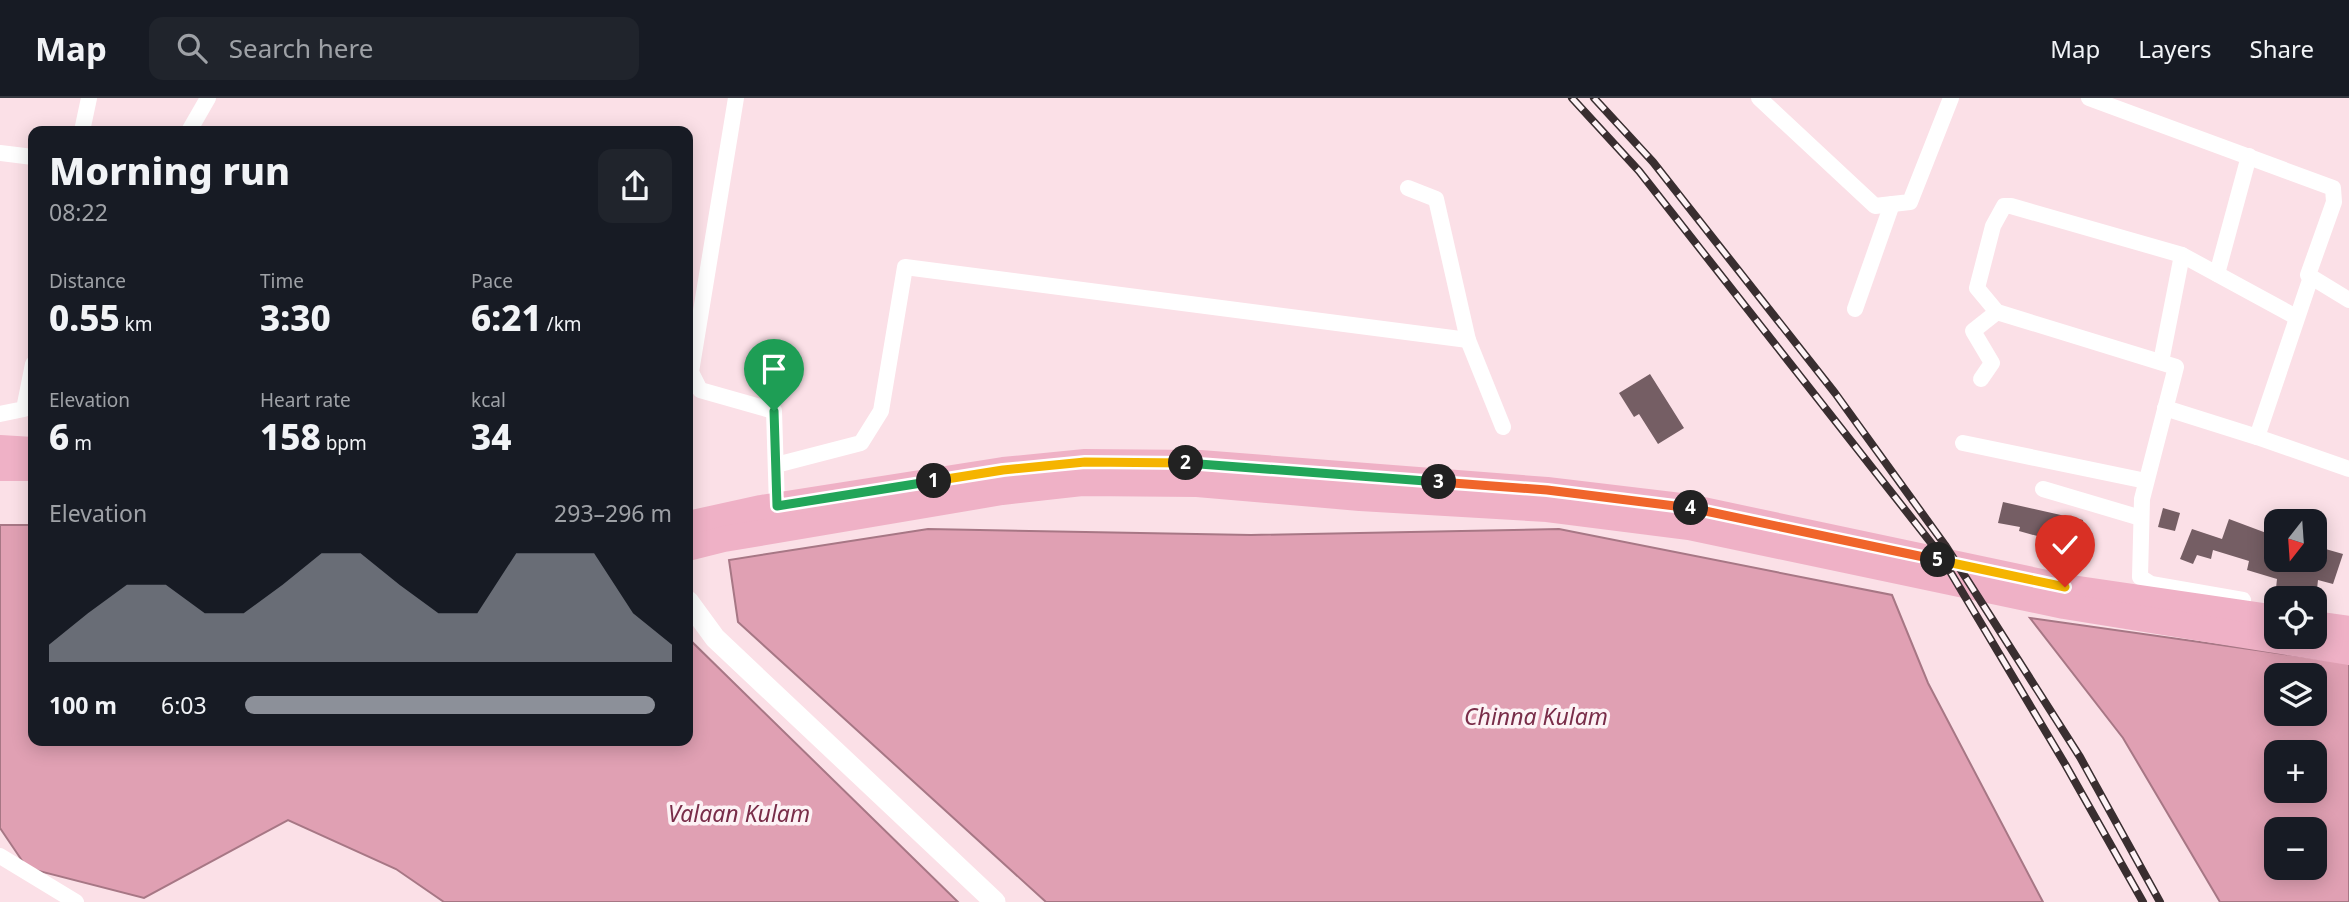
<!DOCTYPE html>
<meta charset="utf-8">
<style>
:root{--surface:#171b24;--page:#20242c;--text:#f1f3f6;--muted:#9ea1a6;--line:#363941;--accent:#8c9099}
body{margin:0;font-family:"Noto Sans",sans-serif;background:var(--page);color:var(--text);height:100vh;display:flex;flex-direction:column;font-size:26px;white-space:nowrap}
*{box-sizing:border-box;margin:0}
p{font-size:23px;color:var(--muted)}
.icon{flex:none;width:38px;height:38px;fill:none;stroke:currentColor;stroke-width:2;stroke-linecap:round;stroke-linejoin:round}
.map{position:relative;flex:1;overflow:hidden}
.drawer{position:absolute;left:28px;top:28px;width:665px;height:620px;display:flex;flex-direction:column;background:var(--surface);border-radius:14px;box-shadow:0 4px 18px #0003}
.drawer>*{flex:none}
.needle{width:46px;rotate:197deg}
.fabs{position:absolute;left:2264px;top:411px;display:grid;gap:14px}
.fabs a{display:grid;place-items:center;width:63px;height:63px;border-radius:14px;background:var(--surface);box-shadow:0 4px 18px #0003;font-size:35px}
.pin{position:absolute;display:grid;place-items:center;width:60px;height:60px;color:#fff;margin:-72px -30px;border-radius:50% 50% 50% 0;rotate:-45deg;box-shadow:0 0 7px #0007}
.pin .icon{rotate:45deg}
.km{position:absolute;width:35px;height:35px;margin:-18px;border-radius:50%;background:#222;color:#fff;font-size:19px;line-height:35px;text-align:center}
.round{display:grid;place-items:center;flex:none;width:74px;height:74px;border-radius:14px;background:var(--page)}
.overview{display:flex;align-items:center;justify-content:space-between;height:119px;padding:0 21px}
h1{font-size:38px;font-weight:800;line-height:52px}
.figures{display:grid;grid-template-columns:repeat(3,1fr);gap:10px;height:119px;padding:7px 21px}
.figures div{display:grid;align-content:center}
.figures b{font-size:35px;font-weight:800}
.figures small{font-size:19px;font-weight:400}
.figures p{font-size:19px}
.chart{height:196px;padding:14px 21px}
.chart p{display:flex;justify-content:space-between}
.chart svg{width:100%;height:126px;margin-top:7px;fill:var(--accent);opacity:.7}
ul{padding:0 21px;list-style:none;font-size:23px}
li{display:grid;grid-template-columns:112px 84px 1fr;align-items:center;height:52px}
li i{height:18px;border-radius:9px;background:var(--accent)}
header{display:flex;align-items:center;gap:42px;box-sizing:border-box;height:98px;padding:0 35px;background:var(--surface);border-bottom:2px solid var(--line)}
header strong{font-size:33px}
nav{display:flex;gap:38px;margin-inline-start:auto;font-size:24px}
.search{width:490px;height:63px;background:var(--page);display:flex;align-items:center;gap:18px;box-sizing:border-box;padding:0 24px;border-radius:14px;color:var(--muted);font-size:26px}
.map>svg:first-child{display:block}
.water{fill:#e0a0b3;stroke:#a77785;stroke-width:2;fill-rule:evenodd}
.building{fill:#755e64}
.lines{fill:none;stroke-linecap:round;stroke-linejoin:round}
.minor{stroke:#fff;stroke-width:16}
.tertiary{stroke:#fff;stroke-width:21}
.primary{stroke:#efb1c6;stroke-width:26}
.rail-casing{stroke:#392e30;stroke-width:8}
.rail{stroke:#fdf2f5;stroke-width:5;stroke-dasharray:16;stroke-linecap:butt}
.split-1-casing{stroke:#fff;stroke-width:14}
.split-2-casing{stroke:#fff;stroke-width:14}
.split-3-casing{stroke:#fff;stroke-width:14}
.split-4-casing{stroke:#fff;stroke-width:14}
.split-5-casing{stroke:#fff;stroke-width:14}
.split-6-casing{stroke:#fff;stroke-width:14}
.split-1{stroke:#22a559;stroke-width:9}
.split-2{stroke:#f5b400;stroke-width:9}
.split-3{stroke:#22a559;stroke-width:9}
.split-4{stroke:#f0652b;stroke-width:9}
.split-5{stroke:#f0652b;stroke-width:9}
.split-6{stroke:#f5b400;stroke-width:9}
.labels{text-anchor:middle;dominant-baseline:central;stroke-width:7;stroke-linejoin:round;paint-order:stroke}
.water-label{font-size:23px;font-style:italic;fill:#792d49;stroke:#fdf2f5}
</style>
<header>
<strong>Map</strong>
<div class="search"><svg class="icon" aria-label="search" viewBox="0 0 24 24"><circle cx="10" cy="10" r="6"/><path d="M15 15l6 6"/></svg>Search here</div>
<nav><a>Map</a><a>Layers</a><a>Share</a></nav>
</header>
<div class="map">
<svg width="2349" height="804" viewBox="0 0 2349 804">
<rect width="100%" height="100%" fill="#fbe0e7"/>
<g class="water">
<path d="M0 427H33V642H688V540L958 804H444L396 771 288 722 144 800 27 770 0 730Z"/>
<path d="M928 431 1251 437 1559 431 1892 497 1928 585 2043 804H1046L738 524 729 462Z"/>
<path d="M2030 520 2349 565V804H2220L2123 640ZM2277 578H2315V616H2277ZM2277 654H2315V693H2277ZM2277 732H2315V770H2277Z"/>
</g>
<g class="building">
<path d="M1650 276 1684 330 1658 346 1639 316 1634 319 1619 295Z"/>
<path d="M2003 404 2083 422 2078 444 2049 437 2048 441 2019 433 2020 429 1998 425Z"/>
<path d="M2163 410 2180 415 2175 433 2158 429Z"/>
<path d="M2229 421 2277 439V462H2315V448L2343 456 2333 486 2318 482 2316 500H2275L2277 481 2247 472 2249 463 2213 452 2211 461 2197 457 2193 466 2180 461 2192 431 2222 441Z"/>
</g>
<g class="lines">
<g class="minor">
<path d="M736 0 691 274 700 292 774 313 777 408"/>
<path d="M1759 0 1875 108 1910 104 1951 0"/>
<path d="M2089 0 2333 90 2334 104 2308 177 2349 202"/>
<path d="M82 33 89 0"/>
<path d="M189 33 208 0"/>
<path d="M0 55 33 59"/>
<path d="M1408 90 1436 101 1468 242 1503 329"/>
<path d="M2217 176 2249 58"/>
<path d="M1855 211 1892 106"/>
<path d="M2161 264 2182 157"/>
<path d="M1981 281 1992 265 1973 233 1997 214"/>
<path d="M2165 310 2257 339 2311 179"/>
<path d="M0 316 24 311 33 266"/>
<path d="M2257 339 2349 371"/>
<path d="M1963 345 2146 383"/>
<path d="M776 367 861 345 881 313 905 169 1468 242"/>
<path d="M2043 391 2141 420"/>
<path d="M2243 502 2151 486 2140 479 2142 401 2176 269 1997 214 1977 190 1993 128 2004 108H2011L2182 157 2296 219"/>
<path d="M0 758 76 804"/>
</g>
<path class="tertiary" d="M688 503 715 540 995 804"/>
<g class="primary">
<path d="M0 350 33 352"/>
<path d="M0 370H33"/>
<path d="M688 426 761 410 1003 372 1085 364 1200 365 1547 392 1689 409 2065 489 2277 520"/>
<path d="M688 450 724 441 1002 394 1082 385 1197 386 1360 400 1547 411 1689 429 2064 508 2349 554"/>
<path d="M2315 526 2349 531"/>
</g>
<g class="rail-casing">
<g id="rail">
<path d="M1572 0 1639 73 1939 455 2065 666 2143 804"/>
<path d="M1594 0 1653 64 1835 295 1945 447 2080 659 2160 804"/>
</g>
</g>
<use href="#rail" class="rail"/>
</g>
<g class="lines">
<g class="split-1-casing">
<path id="split-1" d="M774 313 777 408 934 383"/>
</g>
<g class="split-2-casing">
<path id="split-2" d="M934 383 1003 372 1085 364 1186 365"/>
</g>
<g class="split-3-casing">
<path id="split-3" d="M1186 365 1439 384"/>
</g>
<g class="split-4-casing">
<path id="split-4" d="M1439 384 1547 392 1691 410"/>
</g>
<g class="split-5-casing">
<path id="split-5" d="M1691 410 1938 462"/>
</g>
<g class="split-6-casing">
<path id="split-6" d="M1938 462 2065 489"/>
</g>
<use href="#split-1" class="split-1"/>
<use href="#split-2" class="split-2"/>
<use href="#split-3" class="split-3"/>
<use href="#split-4" class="split-4"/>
<use href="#split-5" class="split-5"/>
<use href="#split-6" class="split-6"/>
</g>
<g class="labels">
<g class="water-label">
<text x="1536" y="618">Chinna Kulam</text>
<text x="739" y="715">Valaan Kulam</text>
</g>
</g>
</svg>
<div class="fabs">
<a><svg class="needle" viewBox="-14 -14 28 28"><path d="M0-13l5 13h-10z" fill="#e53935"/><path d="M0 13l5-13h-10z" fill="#9ea1a6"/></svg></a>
<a><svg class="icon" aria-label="locate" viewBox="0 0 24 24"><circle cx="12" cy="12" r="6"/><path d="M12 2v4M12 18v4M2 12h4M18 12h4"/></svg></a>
<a><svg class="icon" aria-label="layers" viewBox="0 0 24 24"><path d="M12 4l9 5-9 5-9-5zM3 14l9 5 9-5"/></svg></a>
<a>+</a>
<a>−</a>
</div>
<div class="pin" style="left:774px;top:313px;background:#1e9e55"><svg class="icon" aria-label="arrive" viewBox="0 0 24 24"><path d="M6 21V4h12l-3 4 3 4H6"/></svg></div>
<div class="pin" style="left:2065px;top:489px;background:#d93025"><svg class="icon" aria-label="check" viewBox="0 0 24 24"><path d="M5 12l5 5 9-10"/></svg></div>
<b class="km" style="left:934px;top:383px">1</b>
<b class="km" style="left:1186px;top:365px">2</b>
<b class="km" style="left:1439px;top:384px">3</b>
<b class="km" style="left:1691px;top:410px">4</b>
<b class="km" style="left:1938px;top:462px">5</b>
<section class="drawer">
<div class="overview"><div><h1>Morning run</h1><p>08:22</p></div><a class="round"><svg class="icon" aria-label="share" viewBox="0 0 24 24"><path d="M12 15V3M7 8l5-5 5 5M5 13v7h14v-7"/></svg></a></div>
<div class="figures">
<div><p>Distance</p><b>0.55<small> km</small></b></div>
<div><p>Time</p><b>3:30</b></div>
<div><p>Pace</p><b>6:21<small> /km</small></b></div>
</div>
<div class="figures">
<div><p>Elevation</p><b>6<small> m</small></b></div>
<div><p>Heart rate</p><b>158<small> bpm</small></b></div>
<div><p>kcal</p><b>34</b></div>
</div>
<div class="chart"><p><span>Elevation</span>293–296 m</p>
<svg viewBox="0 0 160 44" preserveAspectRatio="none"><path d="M0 44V38L10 27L20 17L30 17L40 27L50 27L60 17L70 6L80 6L90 17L100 27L110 27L120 6L130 6L140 6L150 27L160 38V44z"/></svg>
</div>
<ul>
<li><b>100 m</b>6:03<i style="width:96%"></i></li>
</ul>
</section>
</div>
